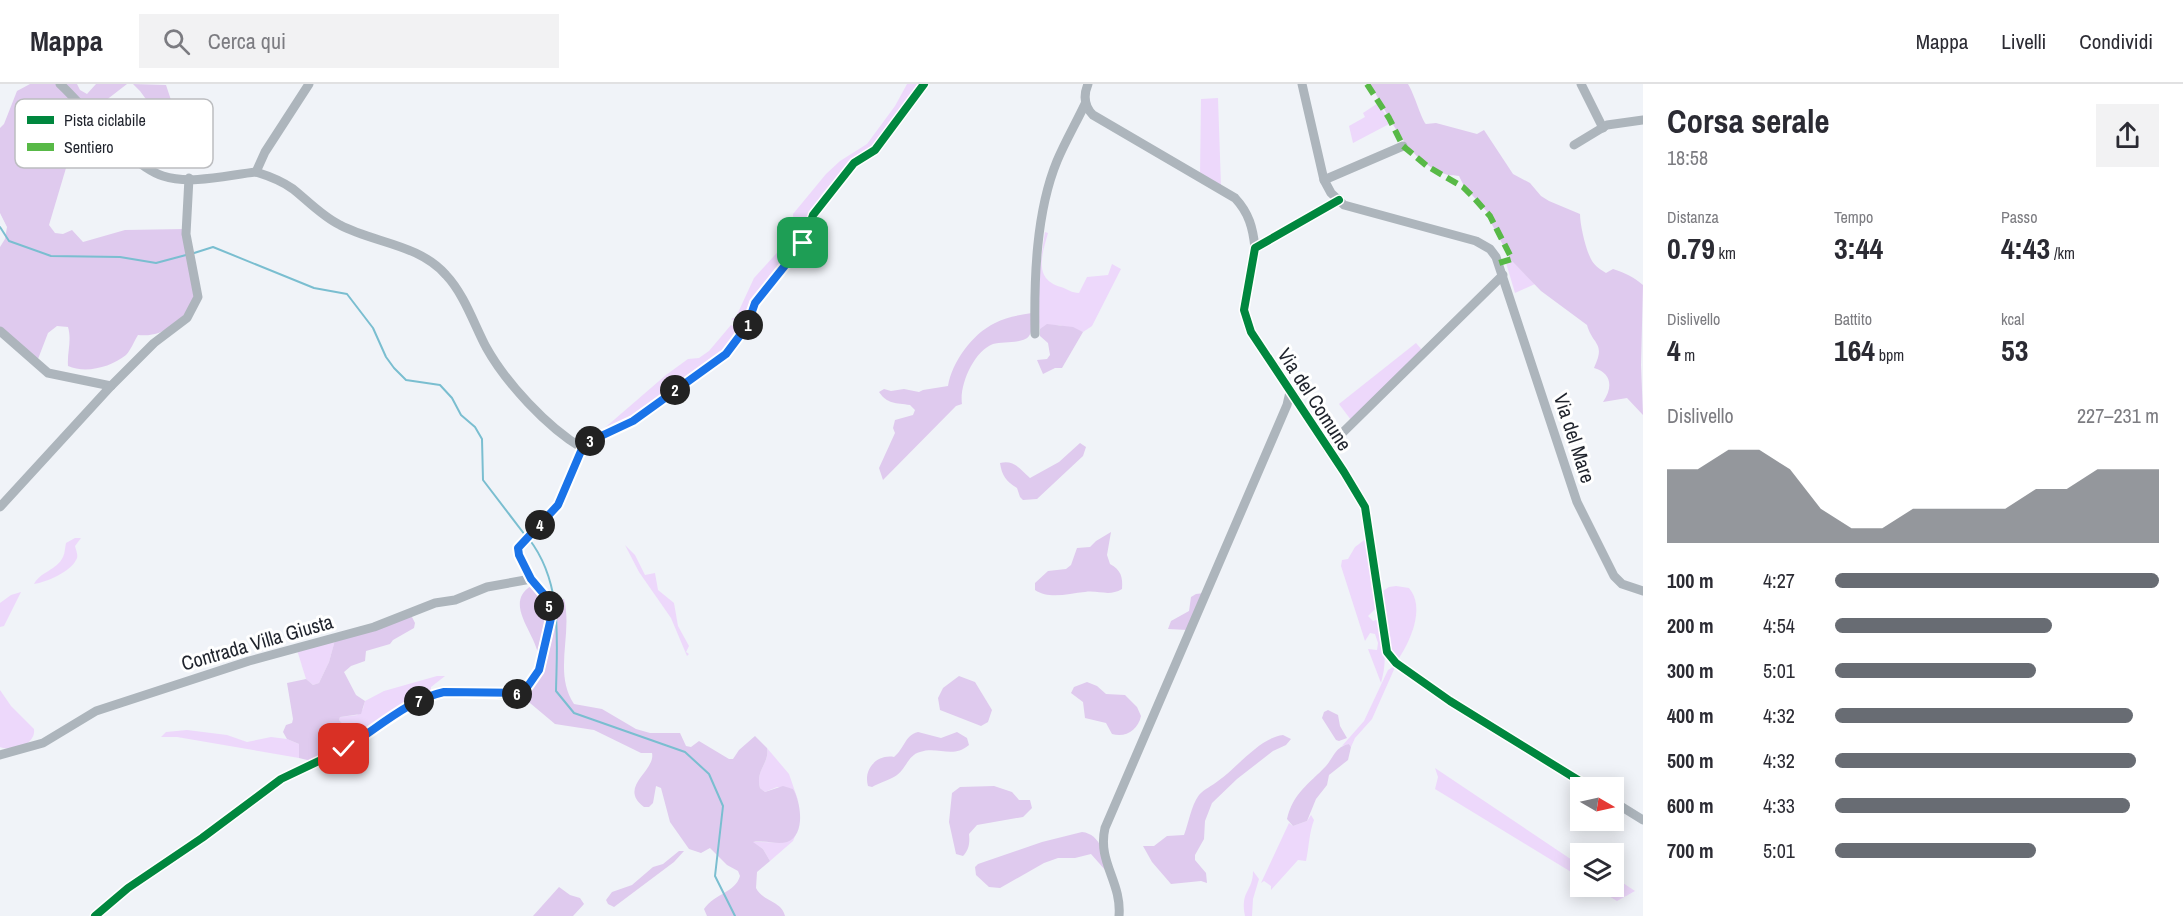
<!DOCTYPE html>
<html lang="it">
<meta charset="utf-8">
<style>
:root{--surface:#fff;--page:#f2f2f3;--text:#2b2b33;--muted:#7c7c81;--line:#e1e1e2;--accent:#686c73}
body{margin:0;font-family:"Archivo Narrow",sans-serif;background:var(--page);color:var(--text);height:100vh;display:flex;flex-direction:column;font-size:22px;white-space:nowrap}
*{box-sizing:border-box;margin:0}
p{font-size:20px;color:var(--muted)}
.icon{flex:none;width:33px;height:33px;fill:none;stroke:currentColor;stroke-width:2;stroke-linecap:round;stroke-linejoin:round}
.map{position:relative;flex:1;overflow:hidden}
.side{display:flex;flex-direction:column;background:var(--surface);width:540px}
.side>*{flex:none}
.needle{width:39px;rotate:99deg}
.buttons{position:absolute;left:1570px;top:693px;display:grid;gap:12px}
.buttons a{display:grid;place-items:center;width:54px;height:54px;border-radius:0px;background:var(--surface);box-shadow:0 3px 15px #0003;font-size:30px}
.pin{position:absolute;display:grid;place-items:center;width:51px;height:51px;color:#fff;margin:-26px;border-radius:12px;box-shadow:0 3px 9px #0006}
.km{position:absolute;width:30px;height:30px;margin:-15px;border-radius:50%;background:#222;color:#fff;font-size:16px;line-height:30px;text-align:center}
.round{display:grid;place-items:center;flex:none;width:63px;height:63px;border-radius:0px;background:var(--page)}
.headline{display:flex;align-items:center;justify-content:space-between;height:102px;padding:0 24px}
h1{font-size:33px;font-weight:700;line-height:45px}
.figures{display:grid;grid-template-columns:repeat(3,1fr);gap:9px;height:102px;padding:6px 24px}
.figures div{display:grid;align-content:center}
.figures b{font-size:30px;font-weight:700}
.figures small{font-size:16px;font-weight:400}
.figures p{font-size:16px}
.chart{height:168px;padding:12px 24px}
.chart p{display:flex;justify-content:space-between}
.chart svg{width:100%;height:108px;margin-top:6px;fill:var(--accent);opacity:.7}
ul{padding:0 24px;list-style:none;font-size:20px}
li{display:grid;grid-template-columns:96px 72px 1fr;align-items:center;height:45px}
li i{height:15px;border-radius:8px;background:var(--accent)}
header{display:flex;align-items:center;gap:36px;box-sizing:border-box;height:84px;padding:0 30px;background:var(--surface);border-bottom:2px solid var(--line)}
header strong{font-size:28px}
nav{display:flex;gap:33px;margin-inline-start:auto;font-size:21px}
.search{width:420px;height:54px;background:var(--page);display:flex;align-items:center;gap:15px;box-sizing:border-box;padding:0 21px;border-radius:0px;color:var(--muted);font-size:22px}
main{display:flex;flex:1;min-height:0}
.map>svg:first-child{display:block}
.green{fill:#edd8fb}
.forest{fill:#dfcaee}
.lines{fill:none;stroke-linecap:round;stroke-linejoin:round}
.stream{stroke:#7abed0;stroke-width:2}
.minor{stroke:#adb5bc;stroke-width:9}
.quiet{stroke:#58b947;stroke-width:6;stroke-dasharray:12 6;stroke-linecap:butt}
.cycleway-casing{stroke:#fff;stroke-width:11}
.cycleway{stroke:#00873e;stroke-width:8}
.route-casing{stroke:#fff;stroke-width:12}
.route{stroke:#1a73e8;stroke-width:8}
.labels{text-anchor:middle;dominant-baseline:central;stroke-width:6;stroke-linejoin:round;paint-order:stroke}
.street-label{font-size:20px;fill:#1f232c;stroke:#fff}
.key{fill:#fff;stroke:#bcbdc0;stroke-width:1.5}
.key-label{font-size:16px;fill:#1f232c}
</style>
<header>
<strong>Mappa</strong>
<div class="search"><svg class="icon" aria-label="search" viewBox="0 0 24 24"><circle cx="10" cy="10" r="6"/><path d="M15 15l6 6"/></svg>Cerca qui</div>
<nav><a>Mappa</a><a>Livelli</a><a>Condividi</a></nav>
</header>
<main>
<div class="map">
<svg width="1643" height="832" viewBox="0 0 1643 832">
<rect width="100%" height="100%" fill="#f0f3f8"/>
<g class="green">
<path d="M907 0H920L875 62 838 91 822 110 809 133 804 153 746 238 742 240 731 235 736 233 754 194 794 150 793 130 826 90 840 77 867 60 895 22Z"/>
<path d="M1218 14 1221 102 1200 91 1201 15Z"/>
<path d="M1378 19 1391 39 1353 59 1349 42 1365 33 1363 29Z"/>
<path d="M1045 148 1048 149C1042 171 1033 195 1061 203 1067 205 1072 209 1079 209L1087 193 1108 191 1112 180 1121 185 1092 242 1083 248 1059 241 1040 245C1035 213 1040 180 1045 148Z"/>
<path d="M1511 176 1535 200 1515 209 1506 179Z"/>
<path d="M731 241 742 247 732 262 636 334 593 354 666 291 688 275 699 274 709 267Z"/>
<path d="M1416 259 1422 266 1351 336 1339 320Z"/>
<path d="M75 454H81L75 462C76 467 79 472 76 476 70 488 47 498 34 500 41 487 56 487 63 473 65 469 65 463 66 459Z"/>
<path d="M1367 454 1377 523 1368 532 1373 537 1379 535C1384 558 1388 576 1381 599L1368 565 1377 566 1378 559 1375 550 1370 549 1365 557 1341 482 1342 476 1348 475 1355 463Z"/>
<path d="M625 461 635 471 645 491 655 489 658 506 674 519 678 542 689 562 686 568 689 570 687 572 671 534 639 488Z"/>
<path d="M1396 502 1409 504C1426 524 1410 558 1397 577L1390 567 1380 509 1389 503Z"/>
<path d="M21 508 4 542 0 543V519L11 511Z"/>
<path d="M335 556 329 578 319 599 313 601 306 595 297 566Z"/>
<path d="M1396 581 1372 635 1355 654 1351 663 1349 660 1342 662 1364 637 1388 586Z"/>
<path d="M437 592H445L431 603V608L357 654 339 636 340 633 357 631 363 625 365 617 384 607Z"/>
<path d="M0 606 11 622 34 645C36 661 13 668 0 663Z"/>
<path d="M187 646 227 651 247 658 271 653 287 655 299 660V674L177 653H161L166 648Z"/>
<path d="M767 664 789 690 799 719 793 705 777 703 765 708 760 704C755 686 770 679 767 664Z"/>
<path d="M1435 684 1581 782V794L1435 705 1438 693Z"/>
<path d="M1311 731 1314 736C1309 749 1309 763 1306 777L1298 776 1271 806V802L1264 797 1261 799 1289 739 1293 742 1307 737Z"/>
<path d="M796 750 793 757 770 777 763 765 752 758C767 757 786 763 796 750Z"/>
<path d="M1253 787 1259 795 1253 815 1252 832H1245C1240 806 1253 808 1253 787Z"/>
<path d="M1614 793 1635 807 1617 817 1594 803 1614 802Z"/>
</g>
<g class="forest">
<path d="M30 0H57L89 35 69 74 49 141 55 149 63 150 72 146 83 158 125 146 185 145 195 216C182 237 164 254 138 251 134 257 131 266 126 271 111 283 86 290 68 282 67 268 72 257 68 243L57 242 48 249 38 275 0 243V163L5 155 7 143 0 129V44L4 40 17 7Z"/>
<path d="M62 0H77L80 6 87 10 96 0H127L105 17 104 25 117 30 125 46 144 63 138 74Z"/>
<path d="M133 0 166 1 172 19 162 37 140 7Z"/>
<path d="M1370 0H1408C1414 9 1422 37 1426 40L1436 39 1477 50 1484 46 1513 90 1530 99 1541 112 1549 117 1580 130C1580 141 1586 167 1592 177 1595 182 1601 186 1606 189L1613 185C1625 189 1634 193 1643 201L1641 281 1643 331 1627 314 1603 318C1613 304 1612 289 1594 284 1606 258 1593 262 1587 241L1541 207 1511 176 1489 135 1491 132 1464 102 1459 92C1454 91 1449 92 1445 90 1406 76 1390 33 1370 0Z"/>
<path d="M1032 229C1032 235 1033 247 1029 252 1023 260 1003 257 993 260 974 267 959 301 962 320L956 322 883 396 879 384 895 349 893 344 895 336 913 331 915 326 910 321C896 319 887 320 879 308L884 305 891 307 904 305 919 308 923 306 948 302C952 278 972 250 995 239 1006 233 1020 231 1032 229Z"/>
<path d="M1047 240 1073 243 1083 248 1062 284H1055L1043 290 1037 276 1047 275 1050 271 1048 259 1040 252V245Z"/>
<path d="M1080 359 1086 363 1083 372 1037 415 1023 416 1020 413 1017 404C1006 397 1002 392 1000 379 1014 375 1021 386 1030 394L1059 378Z"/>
<path d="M1111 448 1107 471 1110 480C1121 486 1123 493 1122 505 1109 513 1099 506 1085 508 1069 509 1050 516 1035 506V499L1048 487 1066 485 1071 481 1077 464 1090 463 1096 457Z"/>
<path d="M531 502 547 508 556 517 564 515C573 550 553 589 574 620L602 625 636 645 650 649H680L686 662 691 663 699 657 729 675H733L739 666 755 652 767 664C770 679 755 686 760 704L765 708 783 702 793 705C801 718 806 751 787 758 777 761 764 756 753 758L763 765 770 777 757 788 756 804C763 818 782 817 785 832H707L704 825C715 809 735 809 740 792L738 787 727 781 710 764 701 769 689 765 670 738 661 704 656 702 653 719 649 723H644C617 703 656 687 652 669H641L594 646 555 640 524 614C529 604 539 589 539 579 541 553 501 521 531 502Z"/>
<path d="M1204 509 1188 546 1168 545 1171 537 1189 527 1191 513 1196 510Z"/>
<path d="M410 529 415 539 414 544 393 556 390 560 366 567 365 577 351 582 344 588 356 611 365 617 361 630 340 633 339 636 357 654 311 677 299 674V660L287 655 283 648 286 641 292 639 293 635 287 599 306 595 313 601 319 599 329 578 335 556Z"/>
<path d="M959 592 975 598 992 626 988 638 981 642 940 626 938 614 943 604Z"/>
<path d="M1087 598 1097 602 1106 610 1125 611 1137 623 1141 632C1138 646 1126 654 1112 650L1106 639 1085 634 1083 618 1071 609 1074 603Z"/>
<path d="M1328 626 1338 631 1340 642 1347 654 1339 657 1336 656 1322 634 1324 628Z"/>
<path d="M918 648 941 654 957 648 967 654 969 661C953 675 938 662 920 668 908 671 906 685 897 691 892 695 879 699 872 703L868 702C863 685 877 670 894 673 905 664 904 652 918 648Z"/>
<path d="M1283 651 1291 655 1286 661 1273 667 1237 695 1212 719 1205 737 1204 755 1195 771V776L1206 789 1207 799 1201 797 1171 800 1152 778 1143 762H1154L1167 752 1184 751C1189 738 1191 722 1199 711 1204 705 1212 702 1218 697 1237 684 1259 654 1283 651Z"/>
<path d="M1349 660 1351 663 1348 676 1329 691 1327 701 1316 715 1307 737 1293 742 1287 735C1293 709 1309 700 1326 682 1334 673 1335 663 1349 660Z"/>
<path d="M994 702 1012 708 1019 716H1030L1032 724 1023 733 977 741 969 750C970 759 969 766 963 772L956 770 949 738 952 709 960 703Z"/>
<path d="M1082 748C1101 750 1105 772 1106 787L1091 770 1075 774H1058L1044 779 1000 804 989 803 976 791 975 783 978 780 1042 758Z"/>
<path d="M679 767H684L674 778 614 823 608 820 606 816 612 808 632 801 653 783 663 780Z"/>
<path d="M559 803 570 811 580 814 584 820 573 832H533Z"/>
</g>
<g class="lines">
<g class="stream">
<path d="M0 143 9 157 51 172 120 173 156 179 186 171"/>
<path d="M191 170 213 163 314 204 347 210 373 244 386 273 394 284 406 296 440 301 452 314 461 331 475 343 482 355 483 396 525 451"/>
<path d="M529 455C563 499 557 555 556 607L574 629 685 668 709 690 723 722 715 792 735 832"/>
</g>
<g class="minor">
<path d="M60 0C87 25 129 81 163 92 191 101 228 91 256 88"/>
<path d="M309 0 265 68 256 88C269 92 282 97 293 105 308 117 323 133 340 141 374 159 419 160 446 191 464 210 474 240 486 263 506 299 547 343 582 364"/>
<path d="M1088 0C1083 12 1084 22 1093 31L1235 114C1249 129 1253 144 1255 164"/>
<path d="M1302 0 1324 96 1331 109 1344 121 1476 157 1490 165 1496 173 1577 418 1614 492 1622 500 1643 507"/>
<path d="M1581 0 1603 44"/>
<path d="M1574 61 1607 41 1643 36"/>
<path d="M1324 96 1403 62"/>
<path d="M1339 116 1255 164 1244 226 1251 248 1344 388 1365 423 1387 568 1396 579 1450 617 1591 704"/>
<path d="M0 247 48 289 111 302"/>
<path d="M1035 250C1034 195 1036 128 1057 77 1065 58 1076 39 1085 20"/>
<path d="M1327 364 1503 191"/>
<path d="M0 423 111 302 154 259 187 234 198 213 186 150 189 94"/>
<path d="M0 671 43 659 96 627 249 577 374 543 435 519 455 516 487 503 531 495"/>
<path d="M1614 718 1643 736"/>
<path d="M95 832 128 804 202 754 281 695 344 665 416 618 444 608 521 611 539 586 551 534 548 515 531 495 519 471 518 464 558 421 584 360 633 337 726 270 747 242 755 219 803 159 813 131 854 79 875 66 924 0"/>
<path d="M1119 832C1122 798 1097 778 1105 744L1287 321 1290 308"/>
</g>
<path class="quiet" d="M1367 0 1389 34 1403 62 1427 82 1463 103 1475 115 1490 132 1512 175 1499 179"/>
<g class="cycleway-casing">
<g id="cycleway">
<path d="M1339 116 1255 164 1244 226 1251 248 1344 388 1365 423 1387 568 1396 579 1450 617 1591 704"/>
<path d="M95 832 128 804 202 754 281 695 344 665 416 618 444 608 521 611 539 586 551 534 548 515 531 495 519 471 518 464 558 421 584 360 633 337 726 270 747 242 755 219 803 159 813 131 854 79 875 66 924 0"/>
</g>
</g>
<use href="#cycleway" class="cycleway"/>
</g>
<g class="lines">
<g class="route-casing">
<path id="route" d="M344 665C376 646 407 616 444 608L523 609 539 586 551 534 548 515 531 495 519 471 518 464 558 421 584 360 633 337 726 270 747 242 755 219 803 159"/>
</g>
<use href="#route" class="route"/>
</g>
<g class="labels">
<g class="street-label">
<text transform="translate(1315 315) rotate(57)">Via del Comune</text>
<text transform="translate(1575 354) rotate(72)">Via del Mare</text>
<text transform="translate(257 558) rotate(-16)">Contrada Villa Giusta</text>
</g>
</g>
<rect x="15" y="15" width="198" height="69" rx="9" class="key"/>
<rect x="27" y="32" width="27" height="8" fill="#00873e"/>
<rect x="27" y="59" width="27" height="8" fill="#58b947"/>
<g class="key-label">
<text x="64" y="42">Pista ciclabile</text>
<text x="64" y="69">Sentiero</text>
</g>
</svg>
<div class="buttons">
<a><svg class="needle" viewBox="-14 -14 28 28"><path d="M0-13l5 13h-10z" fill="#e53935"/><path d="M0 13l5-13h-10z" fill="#7c7c81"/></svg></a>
<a><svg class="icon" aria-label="layers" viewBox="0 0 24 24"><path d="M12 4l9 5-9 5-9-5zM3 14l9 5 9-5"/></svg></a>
</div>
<div class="pin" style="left:803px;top:159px;background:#1e9e55"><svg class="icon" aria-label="arrive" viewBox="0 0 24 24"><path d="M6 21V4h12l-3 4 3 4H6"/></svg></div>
<div class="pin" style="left:344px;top:665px;background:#d93025"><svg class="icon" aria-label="check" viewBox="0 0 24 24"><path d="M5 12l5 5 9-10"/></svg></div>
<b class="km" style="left:748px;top:241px">1</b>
<b class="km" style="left:675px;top:306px">2</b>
<b class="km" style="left:590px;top:357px">3</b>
<b class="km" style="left:540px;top:441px">4</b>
<b class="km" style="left:549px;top:522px">5</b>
<b class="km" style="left:517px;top:610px">6</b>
<b class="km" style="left:419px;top:617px">7</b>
</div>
<section class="side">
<div class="headline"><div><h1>Corsa serale</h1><p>18:58</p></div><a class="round"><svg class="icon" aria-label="share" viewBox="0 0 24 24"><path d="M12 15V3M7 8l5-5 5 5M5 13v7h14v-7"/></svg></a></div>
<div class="figures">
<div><p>Distanza</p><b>0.79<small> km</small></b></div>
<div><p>Tempo</p><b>3:44</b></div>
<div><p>Passo</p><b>4:43<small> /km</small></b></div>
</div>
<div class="figures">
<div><p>Dislivello</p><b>4<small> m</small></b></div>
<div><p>Battito</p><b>164<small> bpm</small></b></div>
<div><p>kcal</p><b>53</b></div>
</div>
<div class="chart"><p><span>Dislivello</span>227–231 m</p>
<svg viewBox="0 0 160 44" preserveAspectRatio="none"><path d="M0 44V14L10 14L20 6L30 6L40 14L50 30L60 38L70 38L80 30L90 30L100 30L110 30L120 22L130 22L140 14L150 14L160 14V44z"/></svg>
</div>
<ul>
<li><b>100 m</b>4:27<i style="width:100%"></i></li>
<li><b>200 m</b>4:54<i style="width:67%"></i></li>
<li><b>300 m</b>5:01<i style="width:62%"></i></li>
<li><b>400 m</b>4:32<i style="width:92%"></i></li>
<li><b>500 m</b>4:32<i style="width:93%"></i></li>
<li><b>600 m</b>4:33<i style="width:91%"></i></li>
<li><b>700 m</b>5:01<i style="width:62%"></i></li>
</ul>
</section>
</main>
